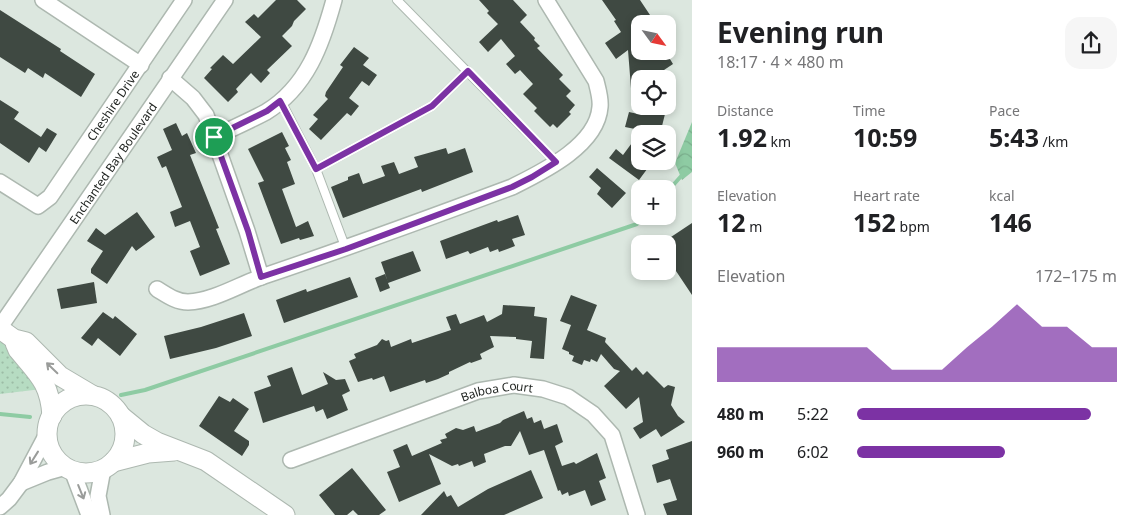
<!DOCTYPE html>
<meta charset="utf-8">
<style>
:root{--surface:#fff;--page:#f6f6f6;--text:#202124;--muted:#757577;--accent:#7c32a4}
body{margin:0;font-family:"Noto Sans",sans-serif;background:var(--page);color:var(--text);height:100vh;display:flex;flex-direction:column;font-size:19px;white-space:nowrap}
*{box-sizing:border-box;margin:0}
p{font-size:16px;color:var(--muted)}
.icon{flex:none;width:28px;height:28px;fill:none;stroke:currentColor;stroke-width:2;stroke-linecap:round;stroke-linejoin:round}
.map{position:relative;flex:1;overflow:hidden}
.side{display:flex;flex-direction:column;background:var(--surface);width:450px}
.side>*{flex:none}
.needle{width:32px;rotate:123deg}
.tools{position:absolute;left:631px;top:15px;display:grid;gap:10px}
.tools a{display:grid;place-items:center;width:45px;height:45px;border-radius:10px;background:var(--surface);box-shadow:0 2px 8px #0003;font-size:25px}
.pin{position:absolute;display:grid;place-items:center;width:42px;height:42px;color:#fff;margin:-21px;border:2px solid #fff;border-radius:50%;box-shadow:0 1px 5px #0007}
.round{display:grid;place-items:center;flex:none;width:52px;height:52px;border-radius:15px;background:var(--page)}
.summary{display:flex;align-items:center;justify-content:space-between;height:85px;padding:0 25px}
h1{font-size:28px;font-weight:700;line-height:38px}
.metrics{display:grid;grid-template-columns:repeat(3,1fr);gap:8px;height:85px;padding:5px 25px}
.metrics div{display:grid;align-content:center}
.metrics b{font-size:25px;font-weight:700}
.metrics small{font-size:14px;font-weight:400}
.metrics p{font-size:14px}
.chart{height:140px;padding:10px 25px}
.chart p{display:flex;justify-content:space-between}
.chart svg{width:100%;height:90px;margin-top:5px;fill:var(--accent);opacity:.7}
ul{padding:0 25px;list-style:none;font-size:16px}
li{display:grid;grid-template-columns:80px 60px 1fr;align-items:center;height:38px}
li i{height:12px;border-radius:6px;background:var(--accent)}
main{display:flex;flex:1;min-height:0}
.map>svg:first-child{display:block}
.park{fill:url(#park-dots)}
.water{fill:url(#water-waves)}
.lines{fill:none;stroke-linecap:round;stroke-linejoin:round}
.stream{stroke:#8ecba3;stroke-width:4}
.building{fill:#3f4942}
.service-casing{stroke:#adb8b0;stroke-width:10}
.minor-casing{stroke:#adb8b0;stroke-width:18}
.tertiary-casing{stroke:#adb8b0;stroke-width:21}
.service{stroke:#fff;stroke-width:8}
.minor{stroke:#fff;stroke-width:15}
.tertiary{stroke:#fff;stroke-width:19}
.oneway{stroke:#9a9c9a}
.route-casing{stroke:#fff;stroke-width:10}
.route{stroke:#7c32a4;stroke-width:6}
.labels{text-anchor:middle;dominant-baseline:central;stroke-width:5;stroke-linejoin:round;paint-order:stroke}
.street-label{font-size:12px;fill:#1e221f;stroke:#e9f5ec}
</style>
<main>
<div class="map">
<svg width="692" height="515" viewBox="0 0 692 515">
<defs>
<pattern id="park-dots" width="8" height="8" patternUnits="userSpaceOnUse" patternTransform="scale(1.25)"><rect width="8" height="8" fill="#b6dcc2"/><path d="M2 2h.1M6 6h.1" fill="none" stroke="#9cbca6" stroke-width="1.8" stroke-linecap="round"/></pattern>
<pattern id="water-waves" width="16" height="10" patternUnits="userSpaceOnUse" patternTransform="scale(1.25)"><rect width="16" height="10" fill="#8ecba3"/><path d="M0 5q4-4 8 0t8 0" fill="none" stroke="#7aae8c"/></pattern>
</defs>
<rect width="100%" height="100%" fill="#dce7df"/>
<path class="park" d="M0 339 67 386 0 394Z"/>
<path class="water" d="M692 122V172L682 180 675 163Z"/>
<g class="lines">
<g class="stream">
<path d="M668 191 683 174"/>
<path d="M121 395 145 390 637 224 644 216"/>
<path d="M0 414 30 417"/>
</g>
</g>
<g class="building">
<path d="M276 0H297L306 9 294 21 292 26 282 36 292 46 267 70 270 73 261 83 251 73 236 89 238 92 228 102 204 78 212 69 210 68 223 55 233 64 261 37 245 22 254 14 258 18Z"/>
<path d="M479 0H513L527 15 520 22 535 38 534 40 540 46 537 48 563 75 559 79 571 91 566 96 575 105 569 112 571 114 557 128 553 124 550 127 534 111 537 108 523 94 533 84 520 70 515 74 506 64 515 56 501 39 488 52 479 42 498 24 487 13 489 11Z"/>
<path d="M602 0H640L656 24H640V51H665L673 64 658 74V79H640V101H632L628 50 616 59 605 43 621 32 614 21 616 20Z"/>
<path d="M0 10 61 49 60 51 95 74 81 97 45 73 43 78 28 68 25 73 0 57Z"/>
<path d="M354 47 369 58 363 65 377 75 369 86 362 81 349 98 359 106 351 116 347 113 321 140 309 129 318 119 313 115 328 99 325 96 326 92 343 67 340 65Z"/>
<path d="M0 100 19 112 14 119 41 137 47 128 57 134 46 152 39 147 29 163 0 143Z"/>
<path d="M640 106H667L660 134 625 127 629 112 638 114Z"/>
<path d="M176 123 182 136 187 133 196 153 190 155 219 228 216 229 230 264 200 276 190 251 200 247 190 221 175 227 170 212 182 207 166 166 162 168 157 157 172 150 163 129Z"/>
<path d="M282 132 289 146 285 148 291 160 287 162 295 184 282 189 296 227 308 221 314 236 300 240 299 238 281 244 258 183 264 181 248 149Z"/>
<path d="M640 132V161H653L639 180 609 158 616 149 623 155Z"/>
<path d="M446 148 448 154 465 148 473 172 422 192 421 189 343 218 331 187 348 180V177L359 173 363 184 385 176 381 166 394 162 399 174 418 167 414 157Z"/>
<path d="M597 168 626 193 612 208 597 194 601 188 589 177Z"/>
<path d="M137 212 155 237 136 251 132 246 107 284 91 273V269L103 251 87 241 96 228 105 235Z"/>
<path d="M518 215 525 235 512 239 515 246 499 252 498 249 490 252 488 247 470 254 468 251 446 259 440 241 497 220 498 222Z"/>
<path d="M692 223V295L674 268 676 267 668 254V239Z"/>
<path d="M413 251 421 271 388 283 390 288 380 292 375 278 385 274 388 282 381 262Z"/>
<path d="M350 277 358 297 284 323 276 300 306 289 307 292Z"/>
<path d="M94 282 97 303 61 309 57 289Z"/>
<path d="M571 295 597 305 587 330 606 338 605 342 632 371 636 367 643 375 647 371 664 388 668 385 675 387 671 405 678 416 685 422 661 437 656 429 640 439 633 428 643 422 639 397 626 409 604 386 620 371 614 369 601 354 597 362 591 359 590 362 584 360 582 365 572 361 574 356 569 354V352L562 349 571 325 560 321Z"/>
<path d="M503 305 535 307 534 316 547 318 544 359 530 358 532 341 516 339V337L490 336 494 347 480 354 482 359 471 363 470 362 449 372V374L438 379 426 383 425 380 390 392 384 376 373 380 372 378 358 382 349 361 356 358 354 354 377 345 382 339 386 341 389 340 391 347 411 339 412 343 451 330 446 317 456 314 460 324 484 315 487 322 502 314Z"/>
<path d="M103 312 113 319 115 316 137 334 120 356 98 338 92 346 81 338Z"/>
<path d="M244 313 252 336 216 348 170 359 164 336 201 327Z"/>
<path d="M292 367 302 395 328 384 323 372 336 380 345 379 350 391 342 395 348 410 327 419 323 409 316 412 314 406 263 423 254 392 271 386 267 376Z"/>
<path d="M219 396 230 402 233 398 249 409 234 431 249 441V445L242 456 199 426Z"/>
<path d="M524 411 527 419 532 417 534 423 541 420 544 429 557 424 563 442 555 446 562 466 574 462 576 464 597 453 606 478 599 481 606 500 591 506 585 490 569 496 568 492 562 495 560 490 558 491 544 450 529 455 520 431 511 446H505L484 454 486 462 474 467 472 461 459 466 458 464 452 466 429 454 441 484 399 502 387 472 400 467 393 450 407 444 412 456 442 443 440 440 447 438 445 434 456 428 463 430 474 426 476 432 500 423 503 420Z"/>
<path d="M692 441V515H667L663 504 677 500 670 479 657 483 652 465 669 459 666 450Z"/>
<path d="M352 468 386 510 379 515H358L353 510 347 515H335L319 495Z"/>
<path d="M531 470 543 498 504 515H421L444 491 447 497 451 495 458 507 488 489Z"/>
</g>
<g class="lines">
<g class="service-casing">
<g id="service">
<path d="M397 0 556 162"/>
<path d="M281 101 316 169 346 249"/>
<path d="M316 169 432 106 468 71"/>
</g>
</g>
<g class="minor-casing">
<g id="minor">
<path d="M43 0 141 65"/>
<path d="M170 78 193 98 206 115 247 231 261 277"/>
<path d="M214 137C231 129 249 121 266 112 307 87 322 44 334 0"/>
<path id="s1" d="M0 182 38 206 50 197 184 0"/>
<path d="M157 289C167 295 176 302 188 302 214 301 240 284 264 276 347 248 429 218 512 187 542 172 597 146 600 107 601 99 598 89 596 81L546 0"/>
<path id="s2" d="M0 327 225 0"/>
<path id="s3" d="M291 460 478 391 514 385 543 389 568 397 593 414 612 435 637 515"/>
<path d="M72 470 89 515"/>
<path d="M21 483 48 472 66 467"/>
<path d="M0 507 9 499 21 483 47 434"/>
<path d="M102 515 98 496 103 469"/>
</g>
</g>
<g class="tertiary-casing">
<g id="tertiary">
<path d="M0 329 14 339 26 342 60 376 92 395"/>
<path d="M15 343 18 350C38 374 50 383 52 416"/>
<circle cx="86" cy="434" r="39"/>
<path d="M121 416 143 434 157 442 206 461 285 515"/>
<path d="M113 462 148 453 174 451"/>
</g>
</g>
<use href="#service" class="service"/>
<use href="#minor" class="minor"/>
<use href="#tertiary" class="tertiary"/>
</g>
<defs><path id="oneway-shaft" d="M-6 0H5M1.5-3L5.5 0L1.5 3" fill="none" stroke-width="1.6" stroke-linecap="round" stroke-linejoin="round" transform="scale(1.25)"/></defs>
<g class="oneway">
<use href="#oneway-shaft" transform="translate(52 368) rotate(-136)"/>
<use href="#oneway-shaft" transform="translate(34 458) rotate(122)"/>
<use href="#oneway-shaft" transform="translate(81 492) rotate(68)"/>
</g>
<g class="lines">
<g class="route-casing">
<path id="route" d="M468 71 556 162 532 177 512 187 346 249 261 277 248 231 214 137 267 111 280 101 316 169 432 106Z"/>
</g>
<use href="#route" class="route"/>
</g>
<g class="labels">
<g class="street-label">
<text stroke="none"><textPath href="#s1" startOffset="171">Cheshire Drive</textPath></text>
<text stroke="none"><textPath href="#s2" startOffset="199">Enchanted Bay Boulevard</textPath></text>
<text stroke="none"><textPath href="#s3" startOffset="218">Balboa Court</textPath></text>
</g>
</g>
</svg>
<div class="tools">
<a><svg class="needle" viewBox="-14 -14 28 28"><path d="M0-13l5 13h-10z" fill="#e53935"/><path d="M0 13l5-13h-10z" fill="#757577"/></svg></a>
<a><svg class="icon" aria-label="locate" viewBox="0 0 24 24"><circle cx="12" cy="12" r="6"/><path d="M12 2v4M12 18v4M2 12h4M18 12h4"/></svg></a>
<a><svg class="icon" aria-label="layers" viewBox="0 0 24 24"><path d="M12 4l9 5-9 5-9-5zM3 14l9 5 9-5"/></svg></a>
<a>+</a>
<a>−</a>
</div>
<div class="pin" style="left:214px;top:137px;background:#1e9e55"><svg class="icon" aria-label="arrive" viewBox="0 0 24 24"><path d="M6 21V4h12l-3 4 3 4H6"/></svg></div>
</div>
<section class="side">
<div class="summary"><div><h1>Evening run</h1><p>18:17 · 4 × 480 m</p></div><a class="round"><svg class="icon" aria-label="share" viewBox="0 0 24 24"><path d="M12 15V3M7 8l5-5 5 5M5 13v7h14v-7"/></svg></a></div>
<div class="metrics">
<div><p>Distance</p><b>1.92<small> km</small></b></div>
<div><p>Time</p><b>10:59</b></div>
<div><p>Pace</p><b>5:43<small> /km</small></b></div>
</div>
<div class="metrics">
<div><p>Elevation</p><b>12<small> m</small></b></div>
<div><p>Heart rate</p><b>152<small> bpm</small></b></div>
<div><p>kcal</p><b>146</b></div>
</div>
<div class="chart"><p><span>Elevation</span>172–175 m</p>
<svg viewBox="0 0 160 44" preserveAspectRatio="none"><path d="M0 44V27L10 27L20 27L30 27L40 27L50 27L60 27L70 38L80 38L90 38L100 27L110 17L120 6L130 17L140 17L150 27L160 27V44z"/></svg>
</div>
<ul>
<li><b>480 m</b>5:22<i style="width:90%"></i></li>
<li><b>960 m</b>6:02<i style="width:57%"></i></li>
</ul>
</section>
</main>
